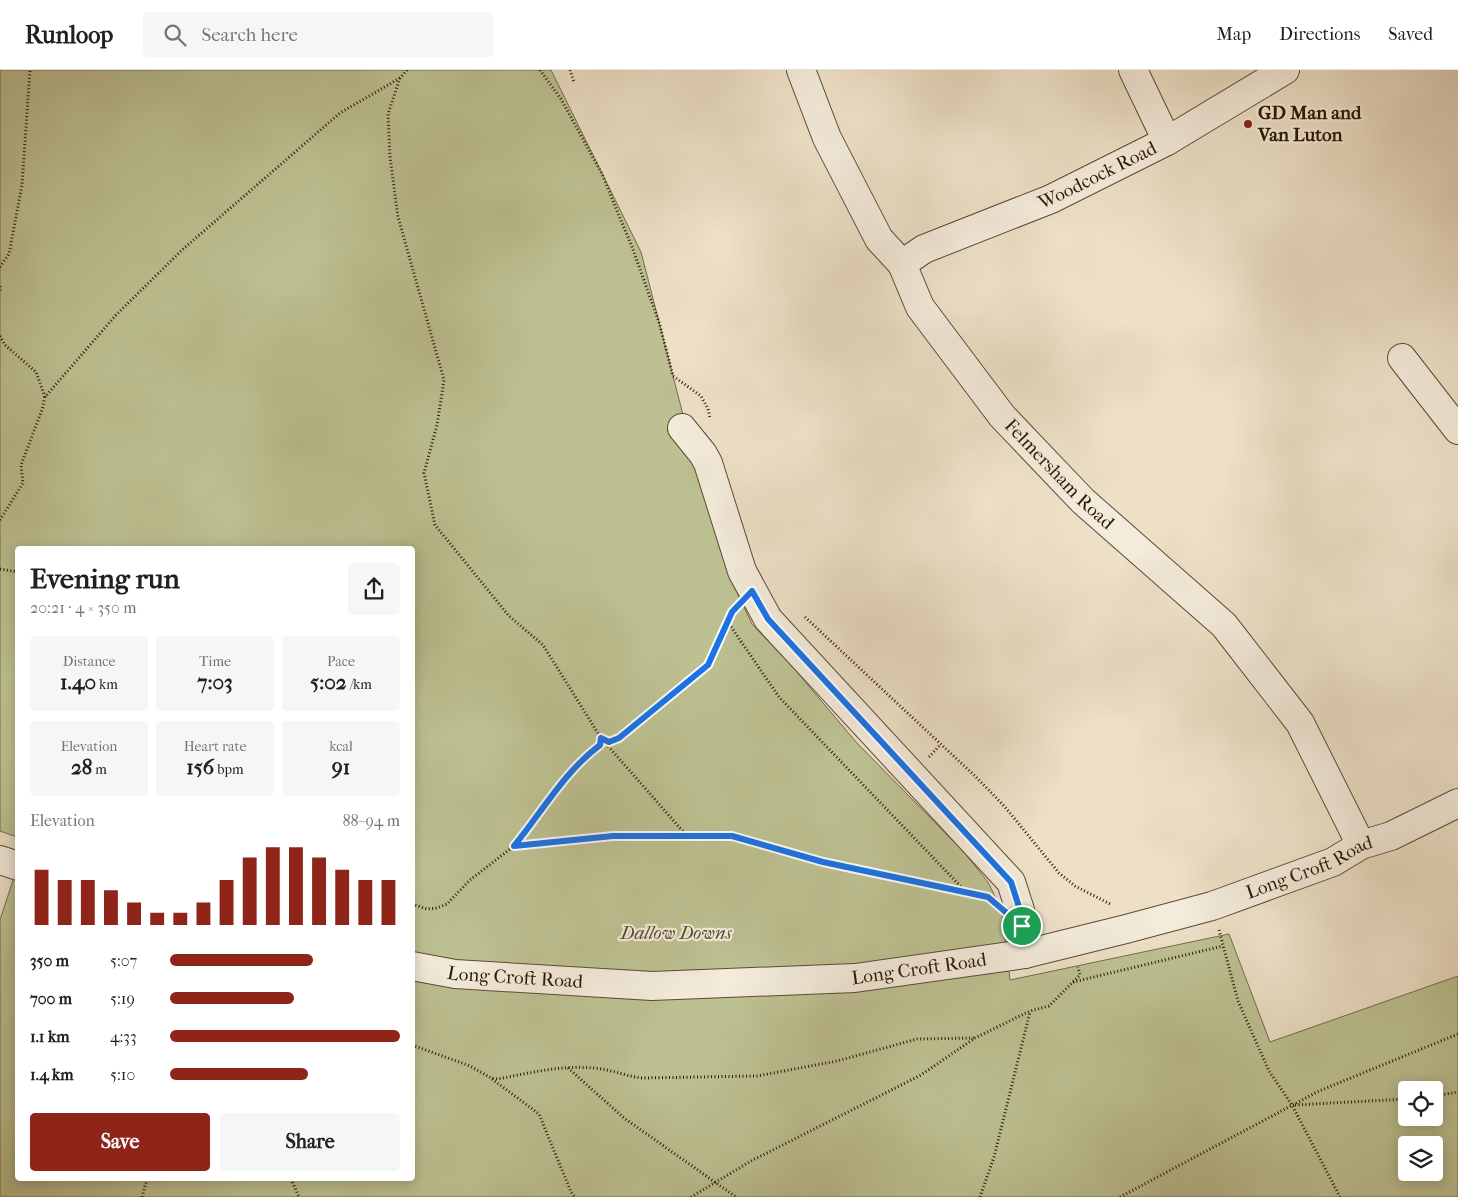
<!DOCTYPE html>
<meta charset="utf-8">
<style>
:root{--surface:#fff;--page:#f6f6f6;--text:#202124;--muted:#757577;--line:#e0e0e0;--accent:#8f2418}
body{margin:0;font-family:"IM FELL French Canon",serif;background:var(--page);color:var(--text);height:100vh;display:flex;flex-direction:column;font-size:19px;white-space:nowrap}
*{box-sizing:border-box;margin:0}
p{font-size:16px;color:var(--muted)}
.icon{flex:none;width:28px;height:28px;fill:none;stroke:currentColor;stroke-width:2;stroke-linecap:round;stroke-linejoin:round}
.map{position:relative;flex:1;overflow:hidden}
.details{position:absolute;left:15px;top:476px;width:400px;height:635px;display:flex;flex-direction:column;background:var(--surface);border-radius:5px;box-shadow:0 2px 12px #0003}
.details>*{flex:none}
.tools{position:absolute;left:1398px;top:1011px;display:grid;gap:10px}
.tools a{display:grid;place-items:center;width:45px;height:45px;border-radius:5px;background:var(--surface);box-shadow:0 2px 12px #0003;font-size:25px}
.pin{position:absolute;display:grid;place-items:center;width:42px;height:42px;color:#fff;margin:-21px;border:2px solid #fff;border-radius:50%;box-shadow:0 1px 5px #0007}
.round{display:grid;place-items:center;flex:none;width:52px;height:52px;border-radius:5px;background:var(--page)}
.head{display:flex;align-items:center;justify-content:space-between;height:85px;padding:0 15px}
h1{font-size:28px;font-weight:700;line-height:38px}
.metrics{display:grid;grid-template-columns:repeat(3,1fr);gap:8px;height:85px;padding:5px 15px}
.metrics div{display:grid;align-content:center;border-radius:5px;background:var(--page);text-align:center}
.metrics b{font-size:21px;font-weight:700}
.metrics small{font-size:14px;font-weight:400}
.metrics p{font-size:14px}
.chart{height:140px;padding:10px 15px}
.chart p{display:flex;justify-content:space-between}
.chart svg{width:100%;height:90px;margin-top:5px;stroke:var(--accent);stroke-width:6}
.cta{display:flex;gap:10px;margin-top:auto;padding:10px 15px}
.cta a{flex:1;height:58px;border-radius:5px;background:var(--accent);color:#fff;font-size:20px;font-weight:700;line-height:58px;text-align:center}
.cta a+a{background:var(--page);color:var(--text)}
ul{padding:0 15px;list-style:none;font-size:16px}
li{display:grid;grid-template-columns:80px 60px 1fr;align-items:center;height:38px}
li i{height:12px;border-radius:6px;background:var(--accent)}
header{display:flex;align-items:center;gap:30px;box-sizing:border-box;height:70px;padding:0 25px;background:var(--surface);border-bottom:1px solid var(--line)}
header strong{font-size:24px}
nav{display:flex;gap:28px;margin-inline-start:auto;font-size:18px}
.search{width:350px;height:45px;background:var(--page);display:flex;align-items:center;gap:12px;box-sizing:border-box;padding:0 18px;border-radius:5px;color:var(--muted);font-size:19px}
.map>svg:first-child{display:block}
.green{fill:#bdc192;stroke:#746c4a;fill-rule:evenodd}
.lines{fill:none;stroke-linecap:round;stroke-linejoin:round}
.minor-casing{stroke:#5c4a33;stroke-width:30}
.path{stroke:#2c1802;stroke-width:3;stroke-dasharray:1 2.5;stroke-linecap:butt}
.minor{stroke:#f3ebdb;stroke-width:28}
.route-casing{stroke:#fff;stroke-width:10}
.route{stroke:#1a73e8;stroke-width:6}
.poi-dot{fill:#8f2418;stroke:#f3ebdb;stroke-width:2}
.labels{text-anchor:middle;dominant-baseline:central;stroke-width:4.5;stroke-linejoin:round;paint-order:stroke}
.poi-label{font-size:19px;font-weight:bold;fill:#2c1802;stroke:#f3ebdb;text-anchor:start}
.street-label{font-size:19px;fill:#2c1802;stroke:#f3ebdb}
.park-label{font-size:19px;font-style:italic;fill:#584b2d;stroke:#f3ebdb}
</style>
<header>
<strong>Runloop</strong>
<div class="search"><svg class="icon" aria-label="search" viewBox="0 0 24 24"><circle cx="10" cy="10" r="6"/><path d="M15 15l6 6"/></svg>Search here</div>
<nav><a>Map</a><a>Directions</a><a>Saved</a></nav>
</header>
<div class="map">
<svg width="1458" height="1127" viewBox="0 0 1458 1127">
<rect width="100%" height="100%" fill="#ede0c7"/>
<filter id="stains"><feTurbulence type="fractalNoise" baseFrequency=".004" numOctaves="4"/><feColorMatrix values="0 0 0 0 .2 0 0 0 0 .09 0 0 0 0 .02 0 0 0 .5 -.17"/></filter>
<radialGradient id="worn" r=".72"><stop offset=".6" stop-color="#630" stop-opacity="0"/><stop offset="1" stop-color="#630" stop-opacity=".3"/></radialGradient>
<path class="green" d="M0 0H551L641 182 704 426 731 510 752 554 797 602 856 672 963 781 988 812 1002 841 1010 910 1229 864 1270 972 1458 906V1127H0V850L17 798 18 1109H412V479H18L17 767 0 761ZM1406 1020H1434V1048H1406ZM1406 1075H1434V1102H1406Z"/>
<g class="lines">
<g class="minor-casing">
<g id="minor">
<path id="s1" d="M801 0 827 68 879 169 902 194 920 237 1002 346 1083 431 1224 555 1300 653 1361 775"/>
<path d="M1133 0 1167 71"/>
<path id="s2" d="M902 194 924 179 1051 129 1167 71 1285 0"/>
<path d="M1402 288 1458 360"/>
<path d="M682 358 703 384 708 393 742 501 768 549 1011 812 1020 840 1025 884"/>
<path d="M0 790 18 796"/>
<path id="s3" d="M412 896 455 904 652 916 855 908 1025 884 1126 859 1212 836 1333 792 1361 775 1391 766 1458 733"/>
</g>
</g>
<g class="path">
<path d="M407 0 400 8 388 44 390 87 398 147 444 310 437 355 424 403 435 455 509 546 543 575 601 668 687 766"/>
<path d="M540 0 561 29 602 104 632 177 659 252 673 306 701 326 708 339 710 348"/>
<path d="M570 0 574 12"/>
<path d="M0 197 9 184 22 115 30 0"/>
<path d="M0 216V222"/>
<path d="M0 266 5 275 36 302 45 327"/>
<path d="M0 450 23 413 21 395 42 340 45 327 116 245 182 180 340 43 400 8"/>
<path d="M0 499 18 502"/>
<path d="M805 547 976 707 1005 737 1059 803 1075 816 1112 835"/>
<path d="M727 551 779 627 966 822"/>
<path d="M605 671 609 672 619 668 708 595 734 539"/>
<path d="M929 687 940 675"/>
<path d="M514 776 613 767 732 766 823 792 987 827"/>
<path d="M412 834 427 839 437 838 447 834 470 810 514 776 571 701 584 688 600 675 601 669"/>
<path d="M1219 860 1238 931 1269 1001 1292 1035 1340 1127"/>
<path d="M1073 912 1223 876"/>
<path d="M412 975 470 996 491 1008 498 1009C529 1003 561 995 593 998 610 999 625 1006 642 1008L757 1006 837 991 917 969 975 968"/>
<path d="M568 998 624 1048 736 1127"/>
<path d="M492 1009 539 1044 571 1122 575 1127"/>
<path d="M1434 1026 1458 1022"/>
<path d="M1295 1035 1406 1029"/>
<path d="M291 1109 299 1127"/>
<path d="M142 1127 147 1109"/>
<path d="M691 1127 751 1091 921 1005 975 968 1030 941 1049 936 1080 905 1078 897"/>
<path d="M980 1127 994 1087 1030 942"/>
<path d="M1120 1127 1319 1021 1458 964"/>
</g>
<use href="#minor" class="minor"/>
</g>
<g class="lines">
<g class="route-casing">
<path id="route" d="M752 521 768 549 1011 812 1020 840 1022 856 988 827 823 792 732 766H613L514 776C542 742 564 702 600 675L601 668 609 672 619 668 708 595 732 542Z"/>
</g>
<use href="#route" class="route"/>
</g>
<circle class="poi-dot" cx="1248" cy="54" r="5"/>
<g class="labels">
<g class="poi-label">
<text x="1258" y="43">GD Man and<tspan x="1258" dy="22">Van Luton</tspan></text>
</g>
<g class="street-label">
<text stroke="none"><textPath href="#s2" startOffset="215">Woodcock Road</textPath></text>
<text stroke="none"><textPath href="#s1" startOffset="485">Felmersham Road</textPath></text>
<text stroke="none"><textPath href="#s3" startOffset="914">Long Croft Road</textPath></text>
<text stroke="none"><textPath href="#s3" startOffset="509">Long Croft Road</textPath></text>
<text stroke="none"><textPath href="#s3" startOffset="104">Long Croft Road</textPath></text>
</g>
<g class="park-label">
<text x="676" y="863">Dallow Downs</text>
</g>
</g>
<rect width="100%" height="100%" filter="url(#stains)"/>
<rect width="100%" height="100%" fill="url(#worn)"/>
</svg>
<div class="tools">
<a><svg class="icon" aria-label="locate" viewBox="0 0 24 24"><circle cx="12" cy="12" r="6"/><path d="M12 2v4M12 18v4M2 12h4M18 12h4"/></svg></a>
<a><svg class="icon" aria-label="layers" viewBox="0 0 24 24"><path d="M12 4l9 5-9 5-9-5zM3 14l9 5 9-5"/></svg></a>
</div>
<div class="pin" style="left:1022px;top:856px;background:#1e9e55"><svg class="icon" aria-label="arrive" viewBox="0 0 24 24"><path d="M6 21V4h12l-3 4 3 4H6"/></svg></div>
<section class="details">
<div class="head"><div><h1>Evening run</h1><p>20:21 · 4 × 350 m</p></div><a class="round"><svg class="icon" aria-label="share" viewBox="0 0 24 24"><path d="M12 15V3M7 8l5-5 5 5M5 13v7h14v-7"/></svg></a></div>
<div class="metrics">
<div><p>Distance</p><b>1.40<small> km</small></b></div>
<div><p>Time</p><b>7:03</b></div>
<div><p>Pace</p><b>5:02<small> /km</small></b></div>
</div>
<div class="metrics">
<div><p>Elevation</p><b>28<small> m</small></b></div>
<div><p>Heart rate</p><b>156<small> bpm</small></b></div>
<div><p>kcal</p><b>91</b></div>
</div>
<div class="chart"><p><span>Elevation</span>88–94 m</p>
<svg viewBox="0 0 160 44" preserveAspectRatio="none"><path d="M5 44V17M15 44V22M25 44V22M35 44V27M45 44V33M55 44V38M65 44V38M75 44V33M85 44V22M95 44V11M105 44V6M115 44V6M125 44V11M135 44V17M145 44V22M155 44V22"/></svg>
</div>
<ul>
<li><b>350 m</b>5:07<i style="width:62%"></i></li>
<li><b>700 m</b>5:19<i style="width:54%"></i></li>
<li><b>1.1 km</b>4:33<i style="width:100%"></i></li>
<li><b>1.4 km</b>5:10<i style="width:60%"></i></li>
</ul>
<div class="cta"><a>Save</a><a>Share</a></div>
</section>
</div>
